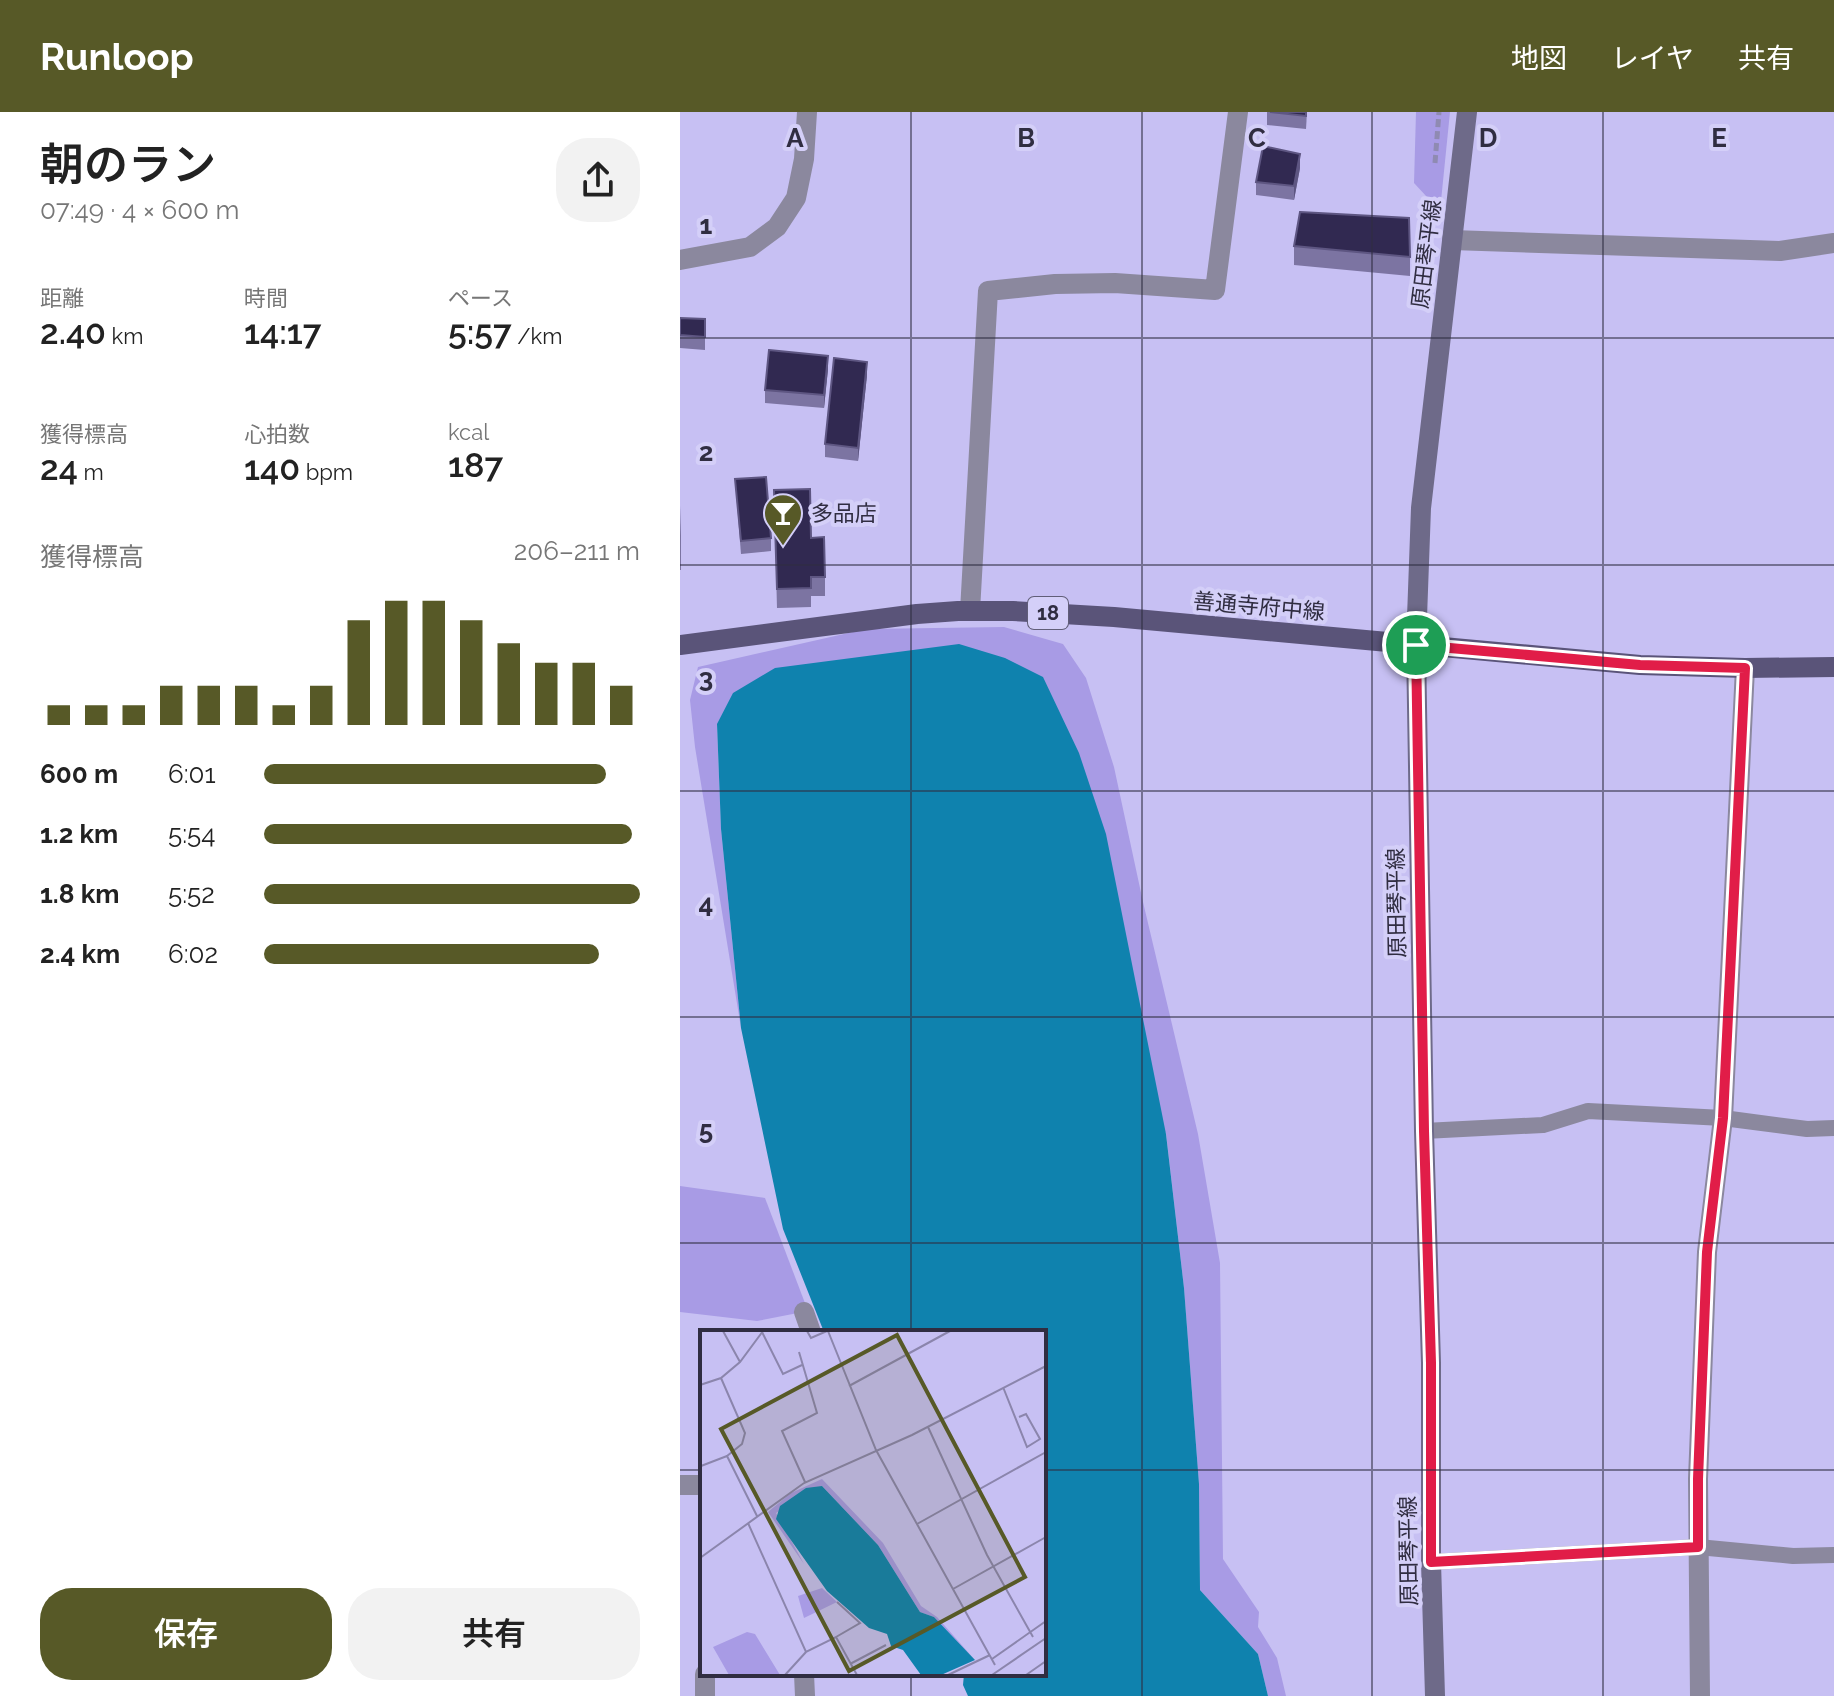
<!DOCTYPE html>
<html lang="ja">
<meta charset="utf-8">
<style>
:root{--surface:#fff;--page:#f2f2f2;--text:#222;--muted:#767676;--accent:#575927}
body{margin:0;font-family:Raleway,"Noto Sans JP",sans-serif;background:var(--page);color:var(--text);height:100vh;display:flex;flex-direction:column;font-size:30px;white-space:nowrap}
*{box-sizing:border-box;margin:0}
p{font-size:26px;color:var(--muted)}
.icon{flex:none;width:44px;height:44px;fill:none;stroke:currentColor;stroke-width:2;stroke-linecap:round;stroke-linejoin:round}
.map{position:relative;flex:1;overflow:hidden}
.side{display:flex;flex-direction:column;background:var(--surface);width:680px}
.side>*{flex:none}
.pin{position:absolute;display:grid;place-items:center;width:68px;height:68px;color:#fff;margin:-34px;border:4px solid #fff;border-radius:50%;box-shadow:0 2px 8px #0007}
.round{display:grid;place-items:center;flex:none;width:84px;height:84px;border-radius:32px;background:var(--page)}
.headline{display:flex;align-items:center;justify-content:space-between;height:136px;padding:0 40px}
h1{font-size:44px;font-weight:600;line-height:60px}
.figures{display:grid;grid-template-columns:repeat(3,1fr);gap:12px;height:136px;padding:8px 40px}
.figures div{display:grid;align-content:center}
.figures b{font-size:34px;font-weight:600}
.figures small{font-size:22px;font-weight:400}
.figures p{font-size:22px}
.chart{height:224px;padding:16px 40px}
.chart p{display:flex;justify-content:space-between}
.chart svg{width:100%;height:144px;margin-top:8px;stroke:var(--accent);stroke-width:6}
.cta{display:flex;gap:16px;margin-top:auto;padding:16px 40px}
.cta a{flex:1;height:92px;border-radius:32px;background:var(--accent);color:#fff;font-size:32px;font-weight:600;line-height:92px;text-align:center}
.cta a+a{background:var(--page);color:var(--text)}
ul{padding:0 40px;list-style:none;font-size:26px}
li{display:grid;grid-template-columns:128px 96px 1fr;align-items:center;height:60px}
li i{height:20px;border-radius:10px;background:var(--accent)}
header{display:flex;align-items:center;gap:48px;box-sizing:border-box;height:112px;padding:0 40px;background:var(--accent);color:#fff}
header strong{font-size:38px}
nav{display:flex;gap:44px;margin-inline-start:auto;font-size:28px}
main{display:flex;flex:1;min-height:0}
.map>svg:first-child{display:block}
.green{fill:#a89be5}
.water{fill:#0f82ae}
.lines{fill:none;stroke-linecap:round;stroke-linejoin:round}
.path{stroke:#8f8ab2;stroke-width:5;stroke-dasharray:8 4;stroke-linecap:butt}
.lane{stroke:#8b889e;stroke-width:16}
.street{stroke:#8b889e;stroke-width:20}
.secondary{stroke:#6e6a89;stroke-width:20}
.primary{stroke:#5a5479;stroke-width:20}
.wall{fill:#7c74a2}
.shaded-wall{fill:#5e5682}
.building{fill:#312951;stroke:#5e5682;stroke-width:2}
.route-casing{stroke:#fff;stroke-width:16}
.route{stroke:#e11d48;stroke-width:10}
.grid{fill:none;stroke:#302d41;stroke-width:2;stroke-opacity:0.55}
.labels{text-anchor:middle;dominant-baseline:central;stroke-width:8;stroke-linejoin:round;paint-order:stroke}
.shield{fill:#d4cff8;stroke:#615e78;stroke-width:2}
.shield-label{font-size:20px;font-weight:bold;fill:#302d41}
.street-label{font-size:22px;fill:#302d41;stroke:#d4cff8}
.poi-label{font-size:22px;fill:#302d41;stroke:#d4cff8;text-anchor:start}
.inset-road{fill:none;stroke:#8b85ac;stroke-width:2}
.view{fill:#575927;fill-opacity:0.15;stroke:#575927;stroke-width:4}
.inset-edge{fill:none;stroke:#302d41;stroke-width:4}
.grid-label{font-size:26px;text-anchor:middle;font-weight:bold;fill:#302d41;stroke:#d4cff8;stroke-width:8;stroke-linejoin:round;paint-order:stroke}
</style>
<header>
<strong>Runloop</strong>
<nav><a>地図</a><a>レイヤ</a><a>共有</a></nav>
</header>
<main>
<section class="side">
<div class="headline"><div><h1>朝のラン</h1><p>07:49 · 4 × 600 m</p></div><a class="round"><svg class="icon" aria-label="share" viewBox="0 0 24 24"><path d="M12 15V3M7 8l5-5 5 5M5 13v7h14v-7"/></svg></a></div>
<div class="figures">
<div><p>距離</p><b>2.40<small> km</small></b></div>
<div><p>時間</p><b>14:17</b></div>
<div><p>ペース</p><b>5:57<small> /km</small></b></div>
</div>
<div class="figures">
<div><p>獲得標高</p><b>24<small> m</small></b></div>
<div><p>心拍数</p><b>140<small> bpm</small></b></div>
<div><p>kcal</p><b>187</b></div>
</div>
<div class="chart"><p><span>獲得標高</span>206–211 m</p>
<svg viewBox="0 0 160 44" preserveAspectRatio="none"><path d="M5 44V38M15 44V38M25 44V38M35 44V32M45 44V32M55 44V32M65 44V38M75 44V32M85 44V12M95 44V6M105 44V6M115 44V12M125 44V19M135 44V25M145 44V25M155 44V32"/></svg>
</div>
<ul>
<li><b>600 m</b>6:01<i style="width:91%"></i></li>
<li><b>1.2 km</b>5:54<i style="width:98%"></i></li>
<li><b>1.8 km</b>5:52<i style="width:100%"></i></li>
<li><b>2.4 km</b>6:02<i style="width:89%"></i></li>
</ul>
<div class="cta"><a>保存</a><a>共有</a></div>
</section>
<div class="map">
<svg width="1154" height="1584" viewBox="0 0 1154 1584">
<rect width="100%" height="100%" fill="#c7c0f3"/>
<g class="green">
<path d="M736 0H770L760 99 734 71Z"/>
<path d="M324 515 383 532 406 566 434 655 463 790 518 1022 540 1151 543 1447 579 1500 578 1515 597 1546 606 1584H588L578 1542 520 1478 519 1372 504 1176 486 1021 37 612 41 717 61 916 15 635 10 588 18 555 186 517Z"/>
<path d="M0 1074 85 1086 128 1199 77 1209 0 1200Z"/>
</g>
<path class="water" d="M279 532 325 546 363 565 399 641 426 722 486 1022 504 1176 519 1372 520 1478 578 1542 588 1584H288L283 1573 284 1562H364V1220H144L103 1117 61 916 41 717 37 612 53 581 95 556Z"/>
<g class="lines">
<path class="path" d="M755 51 759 0"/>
<g class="lane">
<path d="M744 1019 863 1013 908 999 1043 1006 1127 1017 1154 1016"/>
<path d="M751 1450 1018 1435 1113 1444 1154 1443"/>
</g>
<g class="street">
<path d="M772 128 1100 139 1154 131"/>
<path d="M0 148 70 135 97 115 116 86 124 47 127 0"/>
<path d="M290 499 308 179 375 172 435 171 535 178 558 0"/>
<path d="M124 1200 131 1220"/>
<path d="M0 1373H22"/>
<path d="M25 1562V1584"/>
<path d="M124 1562 125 1584"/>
<path d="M1020 1584 1018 1367 1027 1140 1043 1006 1065 556"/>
</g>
<path class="secondary" d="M755 1584 751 1450V1251L744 1019 736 533 741 396 787 0"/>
<path class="primary" d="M0 533 237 502 278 499H333L434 505 960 553 1065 556 1154 555"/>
</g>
<g class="wall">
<path d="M587 0H627L626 17 587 13Z"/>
<path d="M620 56 614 88 576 83V70Z"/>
<path d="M614 134 730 145V164L614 153Z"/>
<path d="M0 206 25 207V238L0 236Z"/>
<path d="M148 257 144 296 85 291V278Z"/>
<path d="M187 263 178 349 145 345V332Z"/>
<path d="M55 367 91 426V439L61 442Z"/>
<path d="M94 378 131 426 145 465V484H131V495L97 496Z"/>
<path d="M0 393 1 423V458H0Z"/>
</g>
<g class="shaded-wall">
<path d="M620 42V56L614 88V74Z"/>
<path d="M148 244V257L144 296V283Z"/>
<path d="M187 250V263L178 349V336Z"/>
</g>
<g class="building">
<path d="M590 0H626V4Z"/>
<path d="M583 34 620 42 614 74 576 70Z"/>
<path d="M620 100 729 106 730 145 614 134Z"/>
<path d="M0 206 25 207V225L0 223Z"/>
<path d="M89 238 148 244 144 283 85 278Z"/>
<path d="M154 246 187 250 178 336 145 332Z"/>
<path d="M86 365 91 426 61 429 55 367Z"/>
<path d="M130 377 131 426 144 425 145 465H131V476L97 477 94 378Z"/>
</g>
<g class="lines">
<g class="route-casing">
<path id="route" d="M736 533 960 553 1065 556 1043 1006 1027 1140 1018 1367V1435L751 1450V1251L744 1019Z"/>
</g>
<use href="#route" class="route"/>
</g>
<path class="grid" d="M231 0V1220M462 0V1584M692 0V1584M923 0V1584M0 226H1154M0 453H1154M0 679H1154M0 905H1154M0 1131H1154M0 1358H22M364 1358H1154M231 1562V1584"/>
<defs>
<g id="bar-pin" transform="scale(2)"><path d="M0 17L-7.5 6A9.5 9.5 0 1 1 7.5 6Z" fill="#575927" stroke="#d4cff8"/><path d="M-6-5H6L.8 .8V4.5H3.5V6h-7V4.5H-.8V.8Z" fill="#fff"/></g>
</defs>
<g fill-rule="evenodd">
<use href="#bar-pin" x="103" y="401"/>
</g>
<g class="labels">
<rect class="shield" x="348" y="485" width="40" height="32" rx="6"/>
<g class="shield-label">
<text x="368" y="501">18</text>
</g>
<g class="street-label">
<text transform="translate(746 142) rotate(-83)">原田琴平線</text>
<text transform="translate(579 494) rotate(5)">善通寺府中線</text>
<text transform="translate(716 791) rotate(-91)">原田琴平線</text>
<text transform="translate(728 1439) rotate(-91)">原田琴平線</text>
</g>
<g class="poi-label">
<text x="131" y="401">多品店</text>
</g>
</g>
<g transform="translate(20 1218)">
<rect width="346" height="346" fill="#c7c0f3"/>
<path d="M122 149 183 213 221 276 237 287 275 330 234 287 220 282 178 215 122 156 76 183 104 234 68 182 91 163ZM122 258 137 272 104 288 98 266ZM47 302 55 304 80 345H29L13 317Z" fill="#a89be5"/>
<path d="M122 156 178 215 220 282 234 287 275 330 241 345H221L203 320 191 316 187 304 169 298 127 261 76 189 80 176 106 158Z" fill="#0f82ae"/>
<path class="inset-road" d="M23 1 40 32M107 1 111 8 127 1M128 1 176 120 295 335M62 2 83 44 102 35M99 22 117 83 82 101 105 152M21 48 45 103 42 114 27 126 57 186M0 55 21 48 40 32 63 1M149 56 250 1M303 57 327 117 340 109 326 84 319 87M228 97 287 225 333 307M1 136 27 126M48 193 106 322 136 307 157 345M217 194 346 122M0 228 104 153 212 105 346 36M253 259 346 207M136 307 160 293 137 272M292 329 346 291M150 334 186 315M85 345 106 322M248 345 290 325M292 345 346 308M326 345 346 331"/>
<path class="view" d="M197 5 325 247 149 341 21 99Z"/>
<rect width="346" height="346" class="inset-edge"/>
</g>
<g class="grid-label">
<text x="115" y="35">A</text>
<text x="346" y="35">B</text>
<text x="577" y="35">C</text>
<text x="808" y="35">D</text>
<text x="1039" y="35">E</text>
<text x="26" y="122">1</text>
<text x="26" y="349">2</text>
<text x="26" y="575">3</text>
<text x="26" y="801">4</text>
<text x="26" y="1027">5</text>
</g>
</svg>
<div class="pin" style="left:736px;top:533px;background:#1e9e55"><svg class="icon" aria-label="arrive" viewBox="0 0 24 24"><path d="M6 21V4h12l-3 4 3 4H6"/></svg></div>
</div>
</main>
